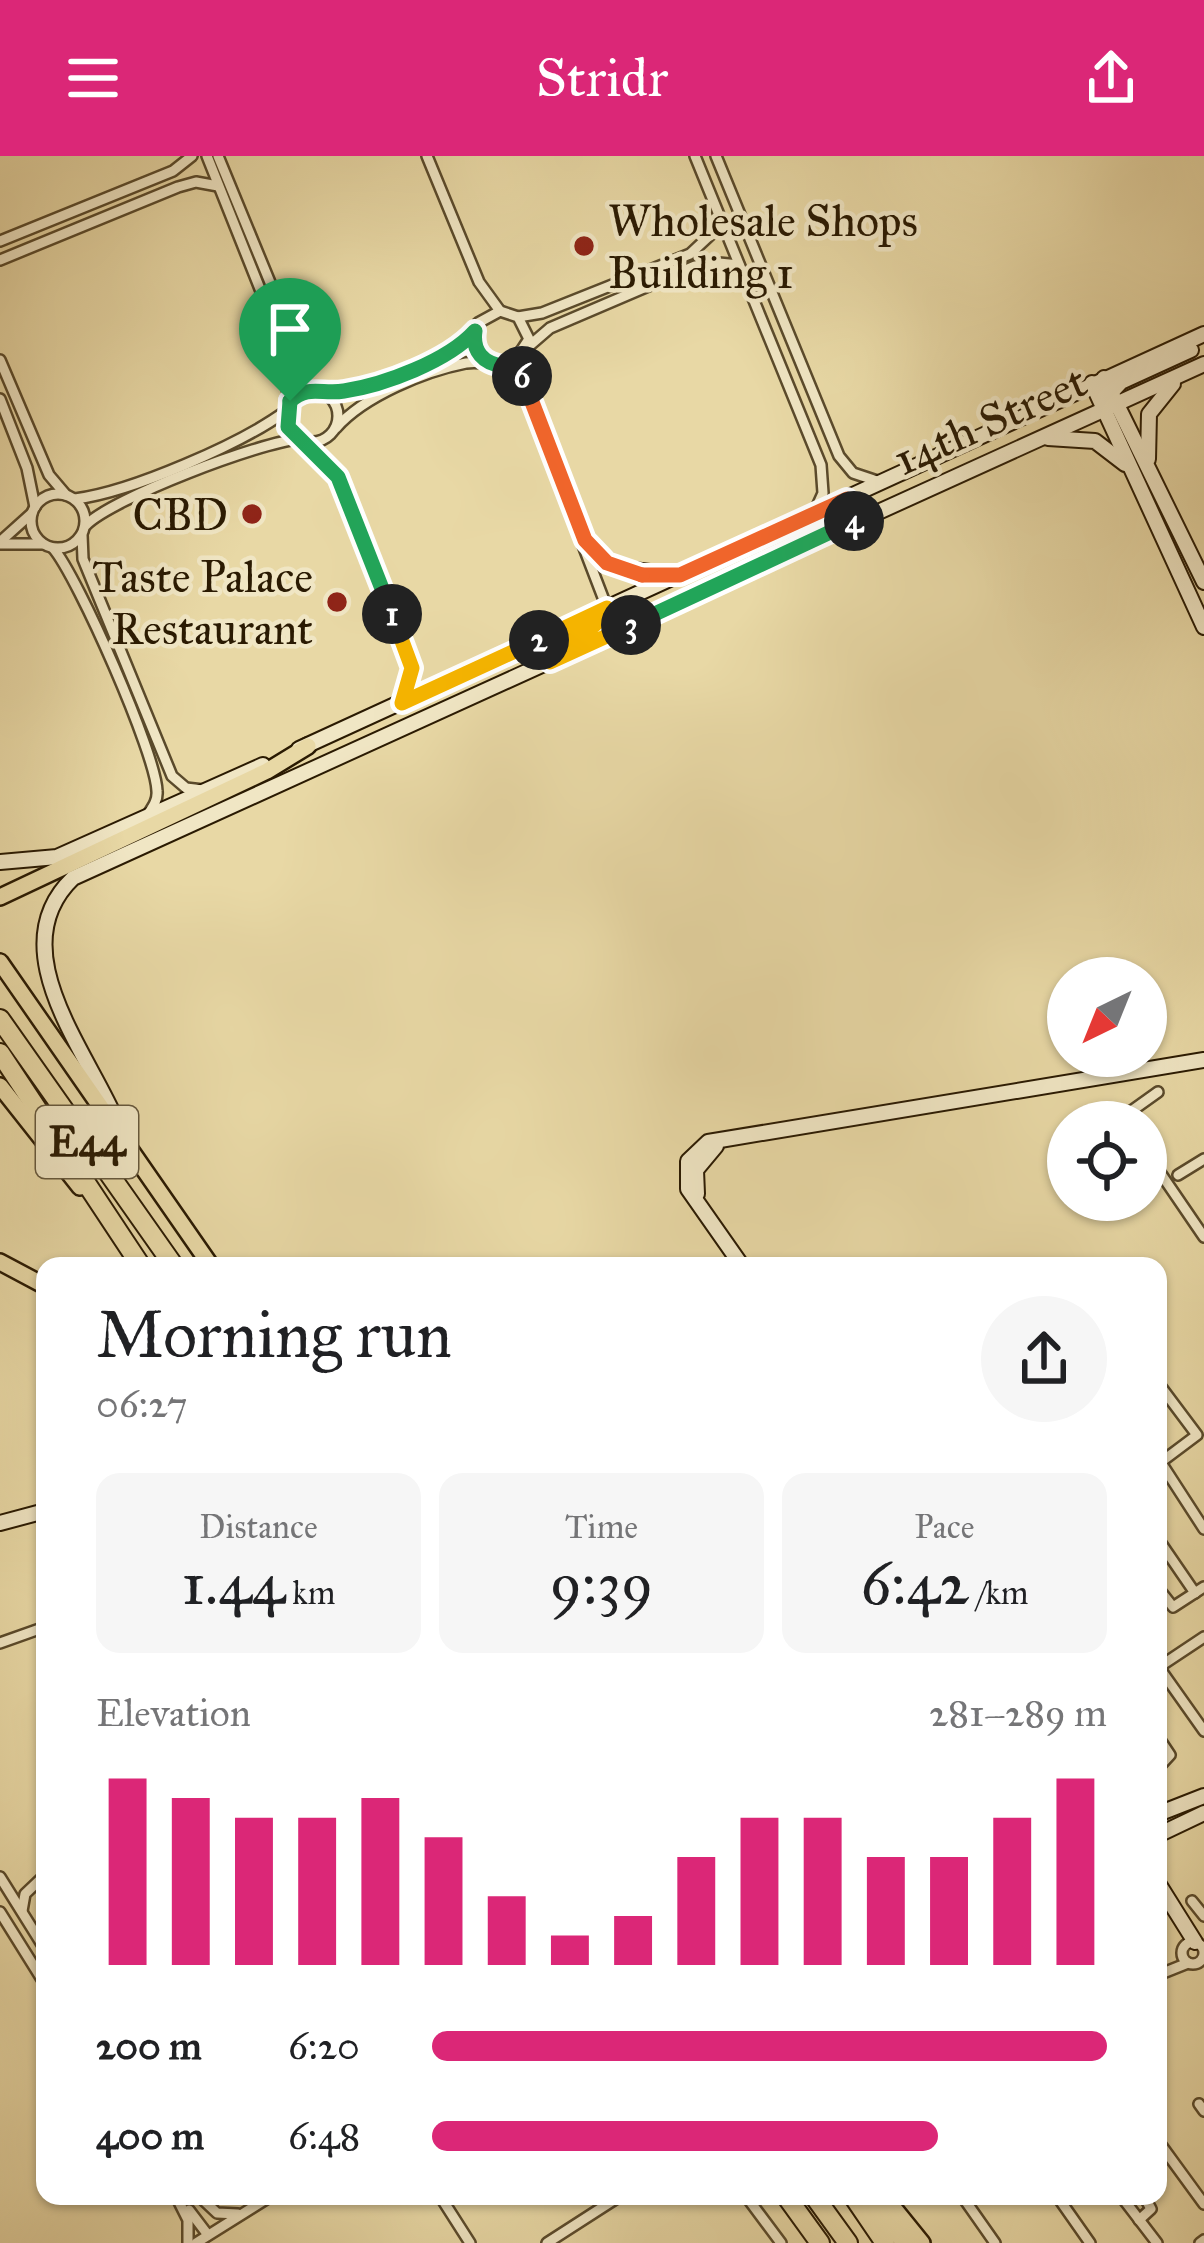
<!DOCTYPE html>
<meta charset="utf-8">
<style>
:root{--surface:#fff;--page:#f6f6f6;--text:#202124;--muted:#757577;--accent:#db2777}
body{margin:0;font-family:"IM FELL Great Primer",serif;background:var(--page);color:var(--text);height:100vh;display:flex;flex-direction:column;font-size:45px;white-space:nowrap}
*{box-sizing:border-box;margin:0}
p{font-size:39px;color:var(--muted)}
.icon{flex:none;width:66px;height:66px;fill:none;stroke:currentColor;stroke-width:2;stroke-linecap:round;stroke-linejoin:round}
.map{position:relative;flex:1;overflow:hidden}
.side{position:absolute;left:36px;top:1101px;width:1131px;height:948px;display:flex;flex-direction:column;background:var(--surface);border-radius:24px;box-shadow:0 3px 9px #0004}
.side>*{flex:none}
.needle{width:78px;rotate:223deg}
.buttons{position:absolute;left:1047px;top:801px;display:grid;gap:24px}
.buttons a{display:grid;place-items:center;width:120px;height:120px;border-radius:50%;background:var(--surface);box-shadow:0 3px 9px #0004;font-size:60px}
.pin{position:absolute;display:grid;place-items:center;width:102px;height:102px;color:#fff;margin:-123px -51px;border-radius:50% 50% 50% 0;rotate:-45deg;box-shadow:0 0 12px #0007}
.pin .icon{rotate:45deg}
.km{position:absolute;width:60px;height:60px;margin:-30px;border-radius:50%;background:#222;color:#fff;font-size:33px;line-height:60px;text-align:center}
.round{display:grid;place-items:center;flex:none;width:126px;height:126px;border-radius:63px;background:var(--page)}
.summary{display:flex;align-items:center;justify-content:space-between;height:204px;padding:0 60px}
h1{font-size:66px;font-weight:600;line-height:90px}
.figures{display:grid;grid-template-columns:repeat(3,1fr);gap:18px;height:204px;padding:12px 60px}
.figures div{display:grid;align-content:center;border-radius:24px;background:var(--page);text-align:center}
.figures b{font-size:60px;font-weight:600}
.figures small{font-size:33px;font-weight:400}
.figures p{font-size:33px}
.chart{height:336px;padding:24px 60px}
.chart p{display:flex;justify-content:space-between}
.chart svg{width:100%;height:216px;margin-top:12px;stroke:var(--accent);stroke-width:6}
ul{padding:0 60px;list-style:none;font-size:39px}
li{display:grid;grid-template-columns:192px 144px 1fr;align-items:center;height:90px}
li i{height:30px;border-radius:15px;background:var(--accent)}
header{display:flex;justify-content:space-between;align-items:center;height:156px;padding:0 60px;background:var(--accent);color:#fff;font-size:54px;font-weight:600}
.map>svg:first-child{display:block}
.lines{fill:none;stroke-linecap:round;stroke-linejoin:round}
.street-casing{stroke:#5a4a2b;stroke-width:14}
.secondary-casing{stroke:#2a1a02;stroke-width:18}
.primary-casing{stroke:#2a1a02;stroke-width:20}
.highway-casing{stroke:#2a1a02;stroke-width:22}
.street{stroke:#f0e6c4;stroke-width:9}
.secondary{stroke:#f0e6c4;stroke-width:14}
.primary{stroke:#e8d8a5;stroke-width:15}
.highway{stroke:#e8d8a5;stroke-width:18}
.split-1-casing{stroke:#fff;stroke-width:24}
.split-2-casing{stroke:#fff;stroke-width:24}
.split-3-casing{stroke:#fff;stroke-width:24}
.split-4-casing{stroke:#fff;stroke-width:24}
.split-5-casing{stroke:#fff;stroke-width:24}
.split-6-casing{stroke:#fff;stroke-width:24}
.split-7-casing{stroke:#fff;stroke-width:24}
.split-1{stroke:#22a559;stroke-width:15}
.split-2{stroke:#f5b400;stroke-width:15}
.split-3{stroke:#f5b400;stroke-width:15}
.split-4{stroke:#22a559;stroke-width:15}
.split-5{stroke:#f0652b;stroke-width:15}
.split-6{stroke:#f0652b;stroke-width:15}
.split-7{stroke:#22a559;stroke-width:15}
.poi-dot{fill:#8f2418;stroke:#f0e6c4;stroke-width:4.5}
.labels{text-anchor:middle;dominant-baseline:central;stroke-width:9;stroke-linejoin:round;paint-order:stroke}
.shield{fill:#f0e6c4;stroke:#65573c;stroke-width:3}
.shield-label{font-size:42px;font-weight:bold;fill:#2a1a02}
.poi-label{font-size:45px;fill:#2a1a02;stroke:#f0e6c4;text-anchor:end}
.street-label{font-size:45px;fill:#2a1a02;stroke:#f0e6c4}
</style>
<header><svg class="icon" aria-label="menu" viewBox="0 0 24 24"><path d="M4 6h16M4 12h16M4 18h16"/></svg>Stridr<svg class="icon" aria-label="share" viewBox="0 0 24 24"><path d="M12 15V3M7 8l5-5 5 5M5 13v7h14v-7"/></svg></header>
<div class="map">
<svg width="1204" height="2087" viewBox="0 0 1204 2087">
<rect width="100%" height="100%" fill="#e8d8a5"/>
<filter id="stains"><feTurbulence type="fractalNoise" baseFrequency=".00167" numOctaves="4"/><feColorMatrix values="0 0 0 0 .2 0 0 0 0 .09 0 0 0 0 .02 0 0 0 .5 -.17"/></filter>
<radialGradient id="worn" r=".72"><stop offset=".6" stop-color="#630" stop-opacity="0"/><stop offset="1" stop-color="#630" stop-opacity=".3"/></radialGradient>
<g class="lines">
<g class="street-casing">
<g id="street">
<path d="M207 0 268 153 290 245"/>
<path d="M218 0 290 175 300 236"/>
<path d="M427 0 479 126 500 155"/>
<path d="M695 0 821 309 823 337 814 357"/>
<path d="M716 0 839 300 853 317 877 325"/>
<path d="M0 85 173 15 192 0"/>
<path d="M0 104 178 31 196 26 218 30"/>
<path d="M518 161 542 157 690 98 722 68"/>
<path d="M528 191 550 172 695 110 709 106 739 109"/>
<path d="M521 202 528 246 607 452"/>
<path d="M0 204 49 319 66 339"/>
<circle cx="312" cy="260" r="26"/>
<path d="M327 236C372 236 445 208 475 175"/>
<path d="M0 243 27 312 35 351"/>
<path d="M336 272C364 240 425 215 466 207 484 204 496 212 513 207L529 183 518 161 500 155 478 167 475 191 485 205"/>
<path d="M307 285 337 321 409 503 411 528 403 546"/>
<circle cx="58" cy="365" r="27"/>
<path d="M75 343C131 336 241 288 286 255"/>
<path d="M86 369C113 342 260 286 299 283"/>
<path d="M82 379 83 403 172 620 186 632 203 634"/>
<path d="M1 385 32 357"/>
<path d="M0 388H43"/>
<path d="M53 392C78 421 156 598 157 635 158 645 152 652 147 660"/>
<path d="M1123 961 1158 936"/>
<path d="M1146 996 1204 1081"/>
<path d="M1178 1019 1204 1003"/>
<path d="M1158 1227 1197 1279 1161 1306"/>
<path d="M1158 1302 1204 1373"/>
<path d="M1158 1383 1195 1437"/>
<path d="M1158 1432 1173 1451 1204 1431"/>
<path d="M0 1487 45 1471"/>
<path d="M1158 1510 1204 1575"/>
<path d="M1159 1511 1204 1481"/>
<path d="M1158 1581 1170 1599 1158 1612"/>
<path d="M0 1721 45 1793"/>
<path d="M1192 1745 1204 1760"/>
<path d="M22 1755 25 1738 45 1719"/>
<path d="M0 1756 45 1828"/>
<path d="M1158 1777V1793"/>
<circle cx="1193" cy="1797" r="11"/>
<path d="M1158 1819 1188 1807"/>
<path d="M1199 1948 1204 1955"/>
<path d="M1158 1985 1204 2048"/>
<path d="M176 2040 188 2064V2087"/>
<path d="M199 2040 217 2057 238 2058"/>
<path d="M440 2040 470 2087"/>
<path d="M746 2040 781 2087"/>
<path d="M962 2040 995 2087"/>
<path d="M1057 2040 1090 2087"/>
<path d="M1121 2040 1157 2087"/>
<path d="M189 2054 208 2079"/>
<path d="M1139 2064 1151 2053 1144 2040"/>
<path d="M196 2087 271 2040"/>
<path d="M547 2087 620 2040"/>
<path d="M1200 2087 1204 2084"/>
</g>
</g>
<g class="secondary-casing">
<g id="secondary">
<path d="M1104 222 1204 426"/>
<path d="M1092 227 1204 471"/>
<path d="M1107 241 1121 226 1191 194"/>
<path d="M1048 282 1095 285 1125 308"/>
<path d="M1148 303 1149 258 1173 228"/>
<path d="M585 384 617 412 674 419"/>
<path d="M565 489 593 473 606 454"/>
<path d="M299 593 1204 178"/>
<path d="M0 706 57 701 263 609"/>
<path d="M117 966C86 893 0 792 73 722L1204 208"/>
<path d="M697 1038 696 1014 716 990"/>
<path d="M742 1110 688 1033V1005L708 986 1204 904"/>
<path d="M0 1367 45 1355"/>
<path d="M1158 1658 1204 1640"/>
<path d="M1158 1679 1204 1657"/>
<path d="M1158 1727 1195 1786"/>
</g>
</g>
<g class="primary-casing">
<g id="primary">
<path d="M0 741 267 615 308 590"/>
<path d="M0 806 211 1110"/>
<path d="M0 930 80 1031"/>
<path d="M0 1106 45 1130"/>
<path d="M884 2040 922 2087"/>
</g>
</g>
<g class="highway-casing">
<g id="highway">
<path d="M0 863 174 1110"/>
<path d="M0 897 141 1110"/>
<path d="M786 2040 820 2087"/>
<path d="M814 2040 848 2087"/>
<path d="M853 2040 885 2087"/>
<path d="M867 2040 906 2087"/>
</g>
</g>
<use href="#street" class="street"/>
<use href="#secondary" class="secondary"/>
<use href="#primary" class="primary"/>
<use href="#highway" class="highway"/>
</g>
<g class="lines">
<g class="split-1-casing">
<path id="split-1" d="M290 245 288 271 338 321 392 458"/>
</g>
<g class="split-2-casing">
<path id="split-2" d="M392 458 412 512 402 547 539 484"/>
</g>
<g class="split-3-casing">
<path id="split-3" d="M539 484 607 452C594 480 564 481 550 506L631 469"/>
</g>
<g class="split-4-casing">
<path id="split-4" d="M631 469 854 365"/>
</g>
<g class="split-5-casing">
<path id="split-5" d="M642 419H680L847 343 854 365"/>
</g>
<g class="split-6-casing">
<path id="split-6" d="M522 220 585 384 607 407 642 419"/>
</g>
<g class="split-7-casing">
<path id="split-7" d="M290 245C309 228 322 239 344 235 384 229 448 205 475 175 472 195 483 208 504 210L521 202 522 220"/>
</g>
<use href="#split-1" class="split-1"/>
<use href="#split-2" class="split-2"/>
<use href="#split-3" class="split-3"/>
<use href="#split-4" class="split-4"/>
<use href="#split-5" class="split-5"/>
<use href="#split-6" class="split-6"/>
<use href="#split-7" class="split-7"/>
</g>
<g class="poi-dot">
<circle cx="584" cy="90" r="12"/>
<circle cx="252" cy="358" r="12"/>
<circle cx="337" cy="446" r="12"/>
</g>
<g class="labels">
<rect class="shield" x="36" y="950" width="102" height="72" rx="9"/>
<g class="shield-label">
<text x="87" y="986">E44</text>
</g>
<g class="poi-label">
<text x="608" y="64" text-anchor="start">Wholesale Shops<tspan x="608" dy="52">Building 1</tspan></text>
<text x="228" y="358">CBD</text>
<text x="313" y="420">Taste Palace<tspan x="313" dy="52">Restaurant</tspan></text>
</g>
<g class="street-label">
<text transform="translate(990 264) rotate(-24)">14th Street</text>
</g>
</g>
<rect width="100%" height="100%" filter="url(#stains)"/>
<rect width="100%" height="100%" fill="url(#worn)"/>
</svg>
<div class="buttons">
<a><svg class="needle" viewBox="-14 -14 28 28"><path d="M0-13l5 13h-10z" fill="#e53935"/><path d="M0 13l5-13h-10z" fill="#757577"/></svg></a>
<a><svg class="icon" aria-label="locate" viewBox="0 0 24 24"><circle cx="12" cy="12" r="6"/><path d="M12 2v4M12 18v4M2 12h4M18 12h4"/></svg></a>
</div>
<div class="pin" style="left:290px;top:245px;background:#1e9e55"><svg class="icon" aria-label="arrive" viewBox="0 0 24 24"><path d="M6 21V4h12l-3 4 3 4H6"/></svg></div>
<b class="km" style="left:392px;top:458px">1</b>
<b class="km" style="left:539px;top:484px">2</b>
<b class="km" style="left:631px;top:469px">3</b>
<b class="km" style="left:854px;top:365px">4</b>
<b class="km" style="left:522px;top:220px">6</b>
<section class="side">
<div class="summary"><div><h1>Morning run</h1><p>06:27</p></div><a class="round"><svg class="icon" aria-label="share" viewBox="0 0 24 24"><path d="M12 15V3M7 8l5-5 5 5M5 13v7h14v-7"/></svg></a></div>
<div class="figures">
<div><p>Distance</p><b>1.44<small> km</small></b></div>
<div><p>Time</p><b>9:39</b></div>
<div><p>Pace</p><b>6:42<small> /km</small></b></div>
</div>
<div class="chart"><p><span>Elevation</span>281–289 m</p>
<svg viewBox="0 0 160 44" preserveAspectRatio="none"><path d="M5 44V6M15 44V10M25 44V14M35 44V14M45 44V10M55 44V18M65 44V30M75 44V38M85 44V34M95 44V22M105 44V14M115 44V14M125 44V22M135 44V22M145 44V14M155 44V6"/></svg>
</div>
<ul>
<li><b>200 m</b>6:20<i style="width:100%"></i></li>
<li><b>400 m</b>6:48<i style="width:75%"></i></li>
</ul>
</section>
</div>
